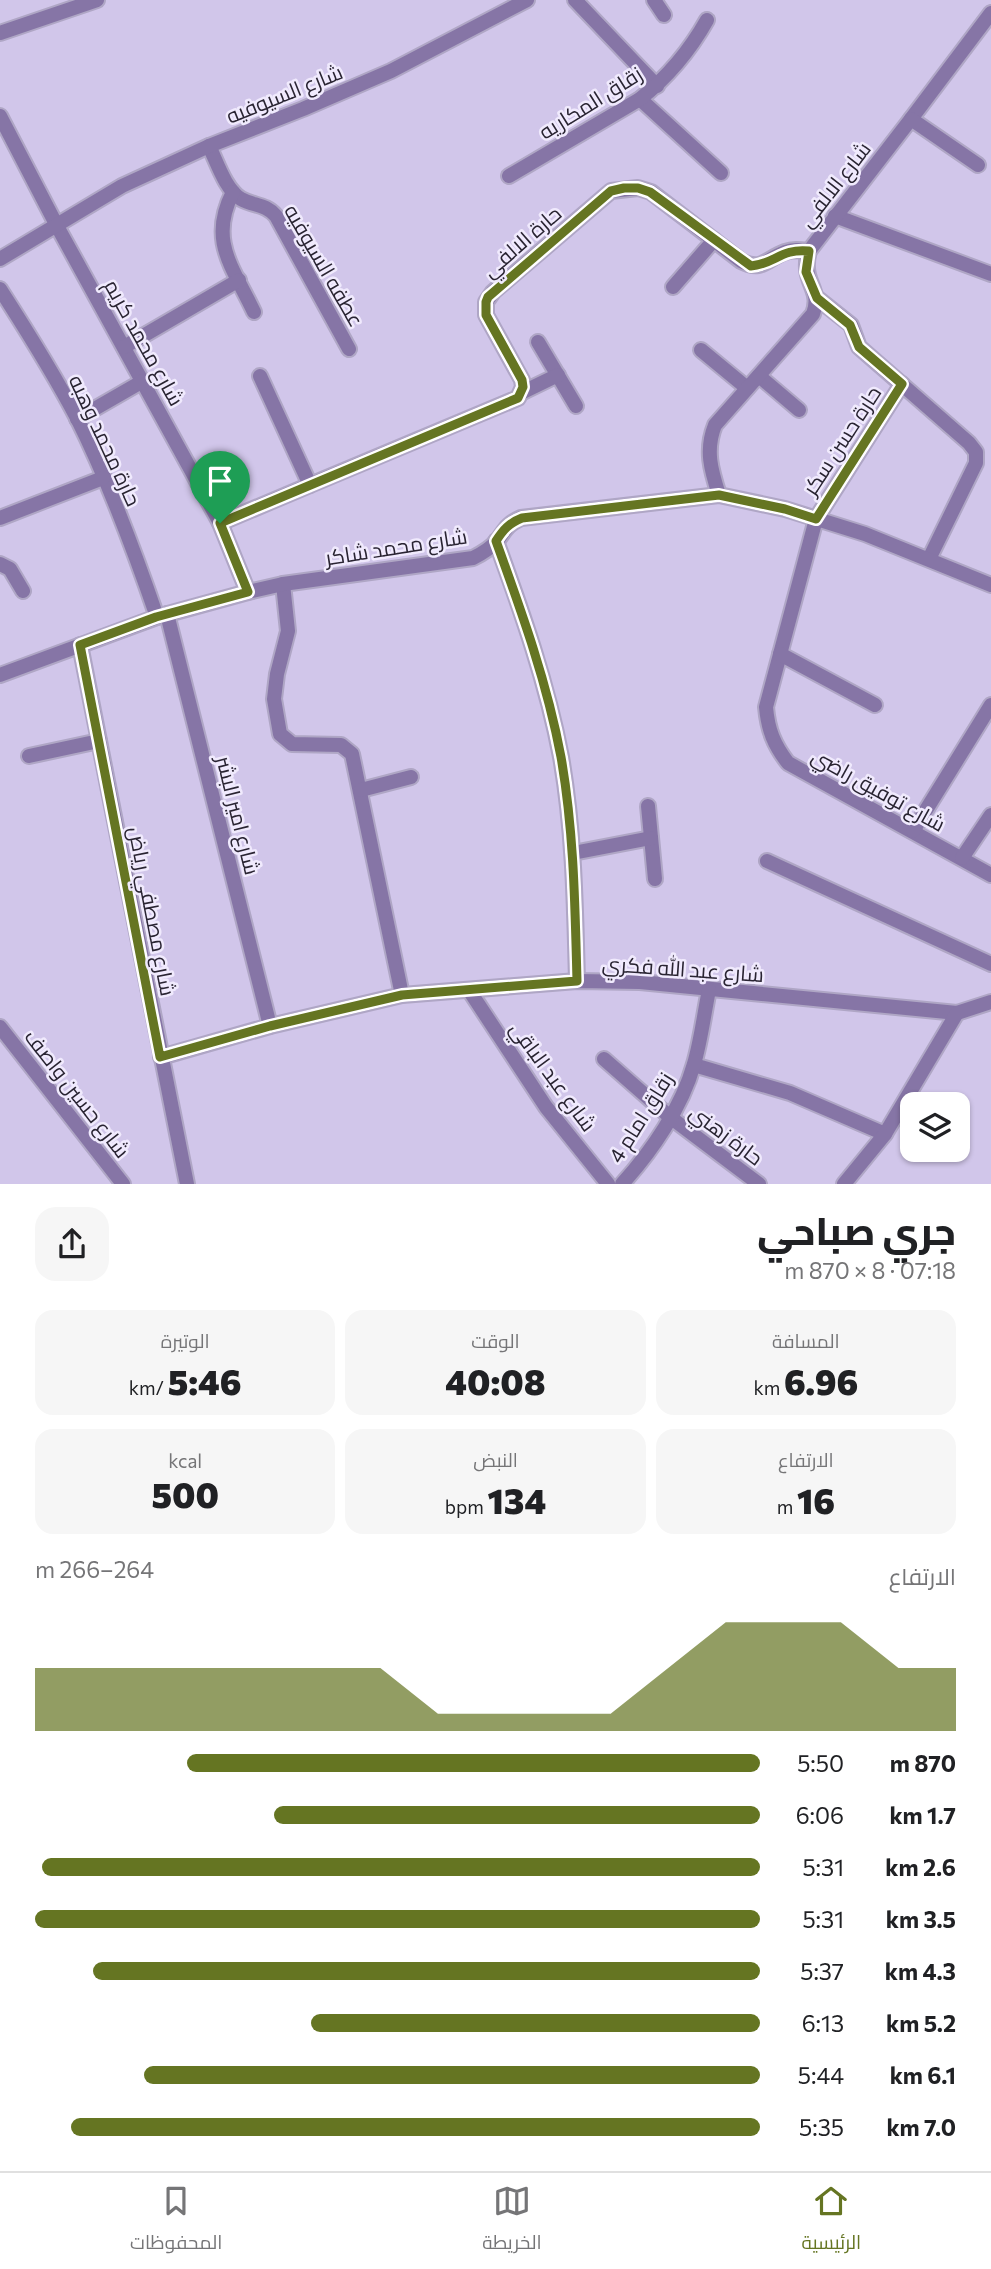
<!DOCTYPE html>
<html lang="ar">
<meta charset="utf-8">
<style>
:root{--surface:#fff;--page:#f6f6f6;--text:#202124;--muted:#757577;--line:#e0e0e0;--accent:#657522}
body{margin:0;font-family:Commissioner,Cairo,sans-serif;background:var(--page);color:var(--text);direction:rtl;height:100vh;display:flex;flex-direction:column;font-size:26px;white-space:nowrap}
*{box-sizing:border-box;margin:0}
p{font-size:23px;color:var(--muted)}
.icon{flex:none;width:38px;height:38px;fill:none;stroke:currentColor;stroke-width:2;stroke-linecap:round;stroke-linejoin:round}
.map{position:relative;height:1184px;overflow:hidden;direction:ltr}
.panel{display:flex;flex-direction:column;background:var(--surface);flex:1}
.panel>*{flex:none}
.fabs{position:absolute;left:900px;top:1092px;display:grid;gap:14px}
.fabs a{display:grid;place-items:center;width:70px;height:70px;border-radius:14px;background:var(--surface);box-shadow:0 2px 5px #0004;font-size:35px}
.pin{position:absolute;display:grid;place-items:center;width:60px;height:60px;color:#fff;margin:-72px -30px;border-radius:50% 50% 50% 0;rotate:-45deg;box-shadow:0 0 7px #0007}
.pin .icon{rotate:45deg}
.round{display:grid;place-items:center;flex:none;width:74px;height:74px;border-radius:21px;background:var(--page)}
.overview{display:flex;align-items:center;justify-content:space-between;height:119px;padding:0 35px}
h1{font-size:38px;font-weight:800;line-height:52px}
.figures{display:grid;grid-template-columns:repeat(3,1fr);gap:10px;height:119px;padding:7px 35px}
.figures div{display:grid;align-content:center;border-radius:18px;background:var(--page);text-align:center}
.figures b{font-size:35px;font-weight:800}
.figures small{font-size:19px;font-weight:400}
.figures p{font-size:19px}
.chart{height:196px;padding:14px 35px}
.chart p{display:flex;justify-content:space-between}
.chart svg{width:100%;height:126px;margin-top:7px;fill:var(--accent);opacity:.7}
ul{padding:0 35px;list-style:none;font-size:23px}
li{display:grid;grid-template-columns:112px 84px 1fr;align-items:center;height:52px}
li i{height:18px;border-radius:9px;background:var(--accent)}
.tabs{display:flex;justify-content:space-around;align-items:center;height:98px;border-top:2px solid var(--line);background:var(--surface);font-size:19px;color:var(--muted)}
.tabs a{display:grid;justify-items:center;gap:4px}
.tabs .active{color:var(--accent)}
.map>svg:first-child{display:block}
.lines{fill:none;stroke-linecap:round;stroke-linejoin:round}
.service-casing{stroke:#afa6c5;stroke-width:18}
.pedestrian-casing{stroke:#afa6c5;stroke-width:18}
.minor-casing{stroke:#afa6c5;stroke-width:18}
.service{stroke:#8675a6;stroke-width:14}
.pedestrian{stroke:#8675a6;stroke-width:14}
.minor{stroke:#8675a6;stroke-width:14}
.route-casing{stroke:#fff;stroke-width:14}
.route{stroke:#657522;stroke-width:9}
.labels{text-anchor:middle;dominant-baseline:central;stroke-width:5;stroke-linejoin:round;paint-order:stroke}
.street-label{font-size:21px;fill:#292432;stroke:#f0eafd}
</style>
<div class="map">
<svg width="991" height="1184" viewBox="0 0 991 1184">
<rect width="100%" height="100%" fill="#d1c6ea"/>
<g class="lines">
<g class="service-casing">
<g id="service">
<path d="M538 342 576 406"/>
<path d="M521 393 558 375"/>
<path d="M283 584 288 631 277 674 274 699 280 734 292 744 341 745 352 754 402 995"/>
<path d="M29 756 99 741"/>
<path d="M361 790 411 777"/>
<path d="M648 806 655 879"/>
<path d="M573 853 651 838"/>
</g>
</g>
<g class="pedestrian-casing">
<g id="pedestrian">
<path d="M911 119 991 13"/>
<path d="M220 523 310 485"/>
</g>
</g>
<g class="minor-casing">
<g id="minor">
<path d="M575 0 657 86"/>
<path d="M654 0 664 15"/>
<path d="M0 33 97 0"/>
<path d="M640 99 721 173"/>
<path d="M0 116 57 226 220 523 248 592"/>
<path d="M209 146C217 162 225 189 241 199 254 206 266 204 276 216L349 349"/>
<path d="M509 176 640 99C669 76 689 52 707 20"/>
<path d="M233 192C208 241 233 267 254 312"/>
<path d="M835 216 991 274"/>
<path d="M0 259 122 186 209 146 303 109 391 71 527 0"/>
<path d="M673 287 714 240"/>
<path d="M0 289C27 331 54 374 77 418 109 482 134 550 157 617"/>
<path d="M817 298 851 325 859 347 969 443 976 452V463L929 559"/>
<path d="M124 347 239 280"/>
<path d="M701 350 747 388"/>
<path d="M260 376 310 485 518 398 523 387 522 380 486 315V302L493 292 611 191 638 188 651 192 741 261C762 272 766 259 785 252 793 249 800 250 809 251"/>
<path d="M759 376 799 410"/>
<path d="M902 384 816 519 766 707C768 730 774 745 788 763L991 875"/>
<path d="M77 419 143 381"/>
<path d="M719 495C711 470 705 450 715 425L813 314C823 288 800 283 809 251L911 119 978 165"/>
<path d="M0 518 103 478"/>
<path d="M496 541C522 612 547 683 561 757 574 831 575 906 577 981"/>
<path d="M0 564 10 569 23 591"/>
<path d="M167 614 270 1026"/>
<path d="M80 645 187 1184"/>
<path d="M780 654 875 705"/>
<path d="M0 675 157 617 248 592 283 584 473 558C481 554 490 549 497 541 506 529 506 525 521 518L719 495 785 509 865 534 991 585"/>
<path d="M913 831 991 705"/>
<path d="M962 858 991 815"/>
<path d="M767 861 991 964"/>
<path d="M469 990 546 1107 608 1184"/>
<path d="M0 1027 123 1184"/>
<path d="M161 1057 270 1026 402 995 577 981 640 982 957 1013"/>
<path d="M604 1059 670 1117 759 1184"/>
<path d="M694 1065 790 1093 885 1134"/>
<path d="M622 1184C652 1151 682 1107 694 1064 701 1040 704 1014 709 990"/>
<path d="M844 1184 885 1134 957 1013 991 1002"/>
</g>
</g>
<use href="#service" class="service"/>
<use href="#pedestrian" class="pedestrian"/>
<use href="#minor" class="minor"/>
</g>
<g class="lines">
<g class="route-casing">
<path id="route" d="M624 188H638L650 192 751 266C775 264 781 248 809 251L806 272 817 298 850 325 859 347 902 384 816 519 785 509 719 495 522 518C509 523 503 530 496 541 522 613 547 682 561 757 574 831 575 906 577 981L402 995 270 1026 160 1057 80 645 156 617 248 592 220 523 518 398 523 387 522 380 486 315V302L488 297 611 191Z"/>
</g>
<use href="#route" class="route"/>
</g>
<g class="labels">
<g class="street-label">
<text transform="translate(284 93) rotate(-22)">شارع السيوفيه</text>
<text transform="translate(590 102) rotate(-32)">زقاق المكاريه</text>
<text transform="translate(834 184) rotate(-52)">شارع الالفي</text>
<text transform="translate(521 241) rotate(-41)">حارة الالفي</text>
<text transform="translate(325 265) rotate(60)">عطفه السيوفيه</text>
<text transform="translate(145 342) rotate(61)">شارع محمد كريم</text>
<text transform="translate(106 440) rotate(65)">حارة محمد وهبه</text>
<text transform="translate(841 440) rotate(-57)">حارة حسن سكر</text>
<text transform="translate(396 546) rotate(-9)">شارع محمد شاكر</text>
<text transform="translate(879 789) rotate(29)">شارع توفيق راضي</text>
<text transform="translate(239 815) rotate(76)">شارع امير البشر</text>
<text transform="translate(153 911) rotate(79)">شارع مصطفي رياض</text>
<text transform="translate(683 968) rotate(4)">شارع عبد الله فكري</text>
<text transform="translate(554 1076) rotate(54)">شارع عبد الباقي</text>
<text transform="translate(78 1093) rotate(52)">شارع حسين واصف</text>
<text transform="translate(640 1117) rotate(-58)">زقاق امام 4</text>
<text transform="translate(727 1134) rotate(37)">حارة زهني</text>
</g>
</g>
</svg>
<div class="fabs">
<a><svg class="icon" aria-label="layers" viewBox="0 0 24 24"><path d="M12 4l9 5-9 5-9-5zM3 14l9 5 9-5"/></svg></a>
</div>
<div class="pin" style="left:220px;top:523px;background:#1e9e55"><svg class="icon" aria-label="arrive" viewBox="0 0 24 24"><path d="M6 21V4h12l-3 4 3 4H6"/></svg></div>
</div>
<section class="panel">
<div class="overview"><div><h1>جري صباحي</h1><p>07:18 · 8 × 870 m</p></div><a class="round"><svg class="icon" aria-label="share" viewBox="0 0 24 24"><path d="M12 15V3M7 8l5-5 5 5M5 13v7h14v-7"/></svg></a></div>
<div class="figures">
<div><p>المسافة</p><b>6.96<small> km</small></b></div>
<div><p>الوقت</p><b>40:08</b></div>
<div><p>الوتيرة</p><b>5:46<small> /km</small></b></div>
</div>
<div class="figures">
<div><p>الارتفاع</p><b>16<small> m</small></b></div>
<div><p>النبض</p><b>134<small> bpm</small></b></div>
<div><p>kcal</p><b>500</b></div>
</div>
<div class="chart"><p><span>الارتفاع</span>264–266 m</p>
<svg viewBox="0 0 160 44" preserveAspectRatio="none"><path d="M0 44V22L10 22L20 22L30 22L40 22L50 22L60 22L70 38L80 38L90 38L100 38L110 22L120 6L130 6L140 6L150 22L160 22V44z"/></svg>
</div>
<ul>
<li><b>870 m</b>5:50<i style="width:79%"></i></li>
<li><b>1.7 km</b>6:06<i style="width:67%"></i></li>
<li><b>2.6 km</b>5:31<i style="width:99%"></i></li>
<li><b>3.5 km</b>5:31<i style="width:100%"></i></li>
<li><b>4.3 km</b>5:37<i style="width:92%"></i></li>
<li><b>5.2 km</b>6:13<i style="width:62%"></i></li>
<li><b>6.1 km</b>5:44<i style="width:85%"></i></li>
<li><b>7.0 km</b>5:35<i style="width:95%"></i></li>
</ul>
</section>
<nav class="tabs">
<a class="active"><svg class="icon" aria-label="home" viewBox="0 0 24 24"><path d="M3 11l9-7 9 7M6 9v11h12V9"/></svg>الرئيسية</a>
<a><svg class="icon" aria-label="map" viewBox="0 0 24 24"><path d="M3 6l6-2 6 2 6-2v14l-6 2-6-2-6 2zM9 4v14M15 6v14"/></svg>الخريطة</a>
<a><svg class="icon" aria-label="saved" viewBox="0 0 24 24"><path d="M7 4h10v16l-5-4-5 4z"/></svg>المحفوظات</a>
</nav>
